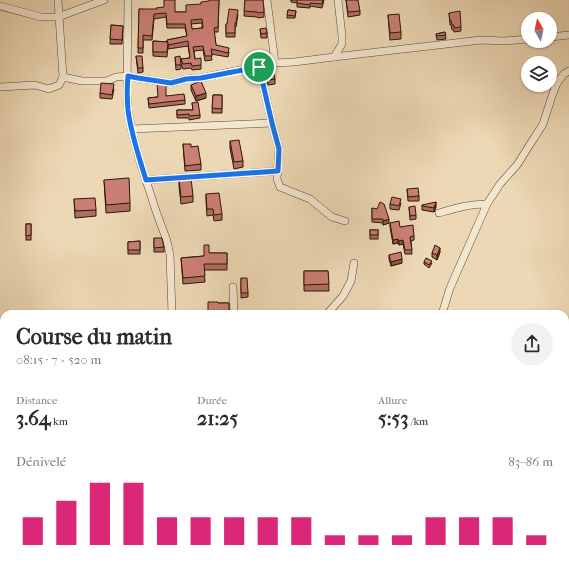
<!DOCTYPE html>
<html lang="fr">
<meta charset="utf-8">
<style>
:root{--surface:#fff;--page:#f2f2f3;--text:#2b2b33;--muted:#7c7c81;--accent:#db2777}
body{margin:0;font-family:"IM FELL French Canon",serif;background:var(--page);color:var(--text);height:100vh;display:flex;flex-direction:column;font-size:15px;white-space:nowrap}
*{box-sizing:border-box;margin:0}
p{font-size:13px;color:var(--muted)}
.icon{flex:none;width:22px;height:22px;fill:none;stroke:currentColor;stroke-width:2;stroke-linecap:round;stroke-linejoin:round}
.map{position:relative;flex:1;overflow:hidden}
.details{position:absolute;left:0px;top:310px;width:569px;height:256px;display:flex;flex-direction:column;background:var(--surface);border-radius:12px 12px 0 0;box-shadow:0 1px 3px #0004}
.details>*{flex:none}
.needle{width:26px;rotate:351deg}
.fabs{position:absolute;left:521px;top:12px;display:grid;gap:8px}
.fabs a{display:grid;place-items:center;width:36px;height:36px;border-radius:50%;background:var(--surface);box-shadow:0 1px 3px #0004;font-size:20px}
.pin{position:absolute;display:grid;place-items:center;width:34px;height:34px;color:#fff;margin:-17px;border:2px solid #fff;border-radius:50%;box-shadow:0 1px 4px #0007}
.round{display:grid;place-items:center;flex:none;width:42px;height:42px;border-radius:21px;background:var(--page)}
.summary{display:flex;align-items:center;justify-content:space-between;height:68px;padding:0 16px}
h1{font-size:22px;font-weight:700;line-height:30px}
.metrics{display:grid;grid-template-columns:repeat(3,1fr);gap:6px;height:68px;padding:4px 16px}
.metrics div{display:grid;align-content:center}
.metrics b{font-size:20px;font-weight:700}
.metrics small{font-size:11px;font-weight:400}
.metrics p{font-size:11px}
.chart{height:112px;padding:8px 16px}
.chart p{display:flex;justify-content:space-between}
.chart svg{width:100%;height:72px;margin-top:4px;stroke:var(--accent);stroke-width:6}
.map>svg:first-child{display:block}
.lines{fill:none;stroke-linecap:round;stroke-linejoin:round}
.street-casing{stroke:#5b4832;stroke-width:8}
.street{stroke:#f3e6cf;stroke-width:7}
.wall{fill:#af6d64;stroke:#2a1806;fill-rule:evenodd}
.shaded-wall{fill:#8e5951;stroke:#2a1806}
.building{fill:#cb7f74;stroke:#2a1806;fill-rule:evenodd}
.route-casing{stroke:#fff;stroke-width:8}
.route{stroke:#1a73e8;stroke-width:5}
</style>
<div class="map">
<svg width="569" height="566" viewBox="0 0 569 566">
<rect width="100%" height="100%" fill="#edd8b5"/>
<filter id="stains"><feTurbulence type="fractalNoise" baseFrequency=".005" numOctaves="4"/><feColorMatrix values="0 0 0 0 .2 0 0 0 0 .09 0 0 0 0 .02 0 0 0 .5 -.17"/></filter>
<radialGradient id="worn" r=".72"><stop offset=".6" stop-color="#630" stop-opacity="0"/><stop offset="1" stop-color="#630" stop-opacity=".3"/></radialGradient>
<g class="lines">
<g class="street-casing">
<g id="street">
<path d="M58 0 63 77"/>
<path d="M128 0 127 92 128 110 132 132 141 165 157 214 167 241 170 255 172 314"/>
<path d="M267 0 275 63"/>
<path d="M0 6 41 17H58L104 0"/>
<path d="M550 37 569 35"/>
<path d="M334 57 342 44V36L338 0"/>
<path d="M259 67 272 123 279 149 277 179 280 187 310 199 332 217 345 221"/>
<path d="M0 87 35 85 49 89 59 85 63 77 82 81H107L116 77 128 76 138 78 171 83 186 79 201 78 235 71 269 66 275 63 294 62 334 57 481 40 504 41 528 39"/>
<path d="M132 129 272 123"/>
<path d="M146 180 278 171"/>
<path d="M439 213C456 208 469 204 487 204"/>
<path d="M233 287 234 314"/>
<path d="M327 314 343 296 351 281 354 263"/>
<path d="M442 314 450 288 487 204 500 184 517 165 529 146 543 124 552 96 557 83 564 74 569 71"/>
<path d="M0 480H4"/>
<path d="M0 534H4"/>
<path d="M423 562 433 563 448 566"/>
<path d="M154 566V562"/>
<path d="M298 566 300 562"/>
</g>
</g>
<use href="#street" class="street"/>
</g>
<g class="wall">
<path d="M219 0 218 32H214L216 45 229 52 228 57 211 54 212 60 205 61 203 50 194 51 195 59 201 65V69L192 70 191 68 183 69 181 64V69L176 70 175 57 181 63V59L190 58 188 46 168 49V45L167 57 153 56V41L167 42V40L187 36 185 28H167L166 17 154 19 152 40H143V53H138L139 9 175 12H186L201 4ZM202 23V28L192 29 191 24Z"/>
<path d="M245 0 264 12V17L258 18 257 17 244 16Z"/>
<path d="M290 0H324L322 8 310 6V8L297 7V3L291 2V0Z"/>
<path d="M346 0 360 11V15L348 17Z"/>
<path d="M288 10 296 11 295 18H287Z"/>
<path d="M449 13 461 27V31L454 32V30H452L451 25H450Z"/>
<path d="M238 14 236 27H235V37H226V24H227Z"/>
<path d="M388 15 401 32V39L390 40Z"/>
<path d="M111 25 123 26 122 44H110Z"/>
<path d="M260 29 267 33V38H261Z"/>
<path d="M445 32 446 39 437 40 436 34Z"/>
<path d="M136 56 143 68V72L138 73Z"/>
<path d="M267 74 275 79V84L268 85 267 78Z"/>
<path d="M191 85 206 98 196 101 191 90Z"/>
<path d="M114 89 112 99 100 98V93Z"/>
<path d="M213 95H222V113H212Z"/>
<path d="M166 96 185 100V104L149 108 148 98Z"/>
<path d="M192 103 200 115V118L189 120V118H177V110H193Z"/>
<path d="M230 141 243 161V167L234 169 230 148Z"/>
<path d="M183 144 191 147 201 164V170L185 171Z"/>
<path d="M179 179 193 196V202L181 204 179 186Z"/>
<path d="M104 180 130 203V211L106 213Z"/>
<path d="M407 189 419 196V201H408Z"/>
<path d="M206 194 222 214V220L214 221 213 215 207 216 206 201Z"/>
<path d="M74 199 96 210V216L75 218Z"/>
<path d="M401 203 399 210 390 209V204Z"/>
<path d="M422 205 436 207 434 212 422 210Z"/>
<path d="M409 207 416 215V219L410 220Z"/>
<path d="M372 208 389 223 383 225V223L372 222Z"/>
<path d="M390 223 414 236V240L411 241 412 254H405L403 244 399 245 398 243 393 244 390 227Z"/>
<rect x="26" y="224" width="5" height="16"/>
<rect x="370" y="230" width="8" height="9"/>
<path d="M154 238 164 247V252H154Z"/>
<path d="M140 241V254H128V242Z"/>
<path d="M440 252 437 260 432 257V253Z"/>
<path d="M209 253H227V270H204L205 282 183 284 181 258 204 256Z"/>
<path d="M389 255 402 263 391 266 389 259Z"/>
<path d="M424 262 432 263 429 268 424 264Z"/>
<path d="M304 271H328L329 291H304Z"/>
<path d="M241 278 248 293V297L241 298Z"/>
<path d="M218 303H229V314H208Z"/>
<path d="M565 525 569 526V555H566L565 553Z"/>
<path d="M101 562H110V565L102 566Z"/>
<rect x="222" y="562" width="13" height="4"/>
<path d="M241 562H248L247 566 241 565Z"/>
<rect x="538" y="562" width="14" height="4"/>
</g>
<g class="shaded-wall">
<path d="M206 93V98L196 101V96Z"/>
<path d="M436 202V207L434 212V208Z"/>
<path d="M389 219V223L383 225V221Z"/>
<path d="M398 239V243L393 244V240Z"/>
<path d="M403 240V244L399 245V241Z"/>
<path d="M440 248V252L437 260V255Z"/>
<path d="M402 259V263L391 266V262Z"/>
</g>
<g class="building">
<path d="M164 0H175V12H186V5L201 4V2L209 1V0H219L218 27 214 28 216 45 229 48 228 53 211 49 212 56H205L203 46 193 47 195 59 201 58V65L192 66 191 63 183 64 181 59 190 58 188 41 168 45 167 40 187 36 185 24H167L166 13 154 14 152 36 143 35V48H138L139 9H157L156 8 164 7ZM202 19 203 28 192 29 191 20Z"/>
<path d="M245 0H263L264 12 258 13 257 12 244 11Z"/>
<path d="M297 0H323L322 4 310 3V5L297 3Z"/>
<path d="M346 0H358L360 11 348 12Z"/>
<path d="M229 9 238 10 236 23H235V33H226V24H227Z"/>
<path d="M288 10 296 11 295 16 287 15Z"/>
<path d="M460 11 461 27 454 28V25H452L451 20 450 21 449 13Z"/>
<path d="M399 14 401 32 390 33 388 15Z"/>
<path d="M111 25 123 26 122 40 110 39Z"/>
<path d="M266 28 267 33 261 34 260 29Z"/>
<path d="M445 32 446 35 437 36 436 34Z"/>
<path d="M153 41 168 42 167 52H153Z"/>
<path d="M136 56H142L143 68H138Z"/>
<path d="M180 56 181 65H176L175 57Z"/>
<path d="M274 72 275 79 268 80 267 74Z"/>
<path d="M201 81 206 93 196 96 191 85Z"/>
<path d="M101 83 114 84 112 95 100 93Z"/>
<path d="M157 83H166V96L184 94 185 100 149 104 148 98 158 97Z"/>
<path d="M213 95H222V109L212 108Z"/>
<path d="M198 102 200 115 189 116V114L177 115V110H193L192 103Z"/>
<path d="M239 140 243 161 234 162 230 141Z"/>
<path d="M183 144H191V147L198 146 201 164 185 166Z"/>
<path d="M129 178 130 203 106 205 104 180Z"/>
<path d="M191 178 193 196 181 197 179 179Z"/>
<path d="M418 188 419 196 408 197 407 189Z"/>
<path d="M219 193 222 214 214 215 213 209H207L206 194Z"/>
<path d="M392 197 401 199 399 206 390 204Z"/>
<path d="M95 198 96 210 75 211 74 199Z"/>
<path d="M380 202 384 204 389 219 383 221V219H372V208L377 209Z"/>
<path d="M436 202 434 208 422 206V205Z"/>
<path d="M415 206 416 215 410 216 409 207Z"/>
<path d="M399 221 400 227 413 225 414 236 410 237 412 250H405L403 240 399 241 398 239 393 240 390 223Z"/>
<path d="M26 224H31V235L26 236Z"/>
<rect x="370" y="230" width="8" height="5"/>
<path d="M154 238H162L164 247 154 248Z"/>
<path d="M140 241V250H128V242Z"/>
<path d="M204 245H209V253H227V264H204L205 276 183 278 181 258 204 256Z"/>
<path d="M435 245 440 248 437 255 432 253Z"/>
<path d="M401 252 402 259 391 262 389 255Z"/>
<path d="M426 258 432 261 429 265 424 262Z"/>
<path d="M304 271H328L329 284 304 285Z"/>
<path d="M241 278H247L248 293H241Z"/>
<path d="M208 302H218V303H229V311H219V314H208Z"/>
<path d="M565 525 569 526V551L566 550 565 548Z"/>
<path d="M222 562H234V565L222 563Z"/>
<rect x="267" y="562" width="9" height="4"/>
<path d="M538 562H552L551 565 538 564Z"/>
<rect x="375" y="565" width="14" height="1"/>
</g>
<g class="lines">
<g class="route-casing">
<path id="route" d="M259 67 272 123 279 149 278 171 146 180C139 157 131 134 128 110 127 99 127 87 128 76L138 78 171 83 186 79 201 78Z"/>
</g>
<use href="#route" class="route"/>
</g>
<rect width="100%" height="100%" filter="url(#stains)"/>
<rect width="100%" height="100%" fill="url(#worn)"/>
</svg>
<div class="fabs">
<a><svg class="needle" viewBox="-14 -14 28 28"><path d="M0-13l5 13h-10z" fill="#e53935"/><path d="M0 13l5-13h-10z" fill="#7c7c81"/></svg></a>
<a><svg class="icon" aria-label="layers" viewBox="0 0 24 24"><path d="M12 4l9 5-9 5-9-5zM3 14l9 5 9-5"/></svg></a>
</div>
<div class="pin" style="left:259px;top:67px;background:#1e9e55"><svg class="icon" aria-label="arrive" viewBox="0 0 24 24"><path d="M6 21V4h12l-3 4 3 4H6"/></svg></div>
<section class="details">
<div class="summary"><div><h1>Course du matin</h1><p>08:15 · 7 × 520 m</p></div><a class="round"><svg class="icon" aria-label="share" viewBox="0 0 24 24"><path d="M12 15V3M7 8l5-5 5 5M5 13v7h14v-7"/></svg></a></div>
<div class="metrics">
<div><p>Distance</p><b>3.64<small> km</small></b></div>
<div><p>Durée</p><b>21:25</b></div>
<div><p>Allure</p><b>5:53<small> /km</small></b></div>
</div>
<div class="chart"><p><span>Dénivelé</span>83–86 m</p>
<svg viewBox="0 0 160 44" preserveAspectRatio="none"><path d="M5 44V27M15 44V17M25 44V6M35 44V6M45 44V27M55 44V27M65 44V27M75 44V27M85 44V27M95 44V38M105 44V38M115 44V38M125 44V27M135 44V27M145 44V27M155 44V38"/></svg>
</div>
</section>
</div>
